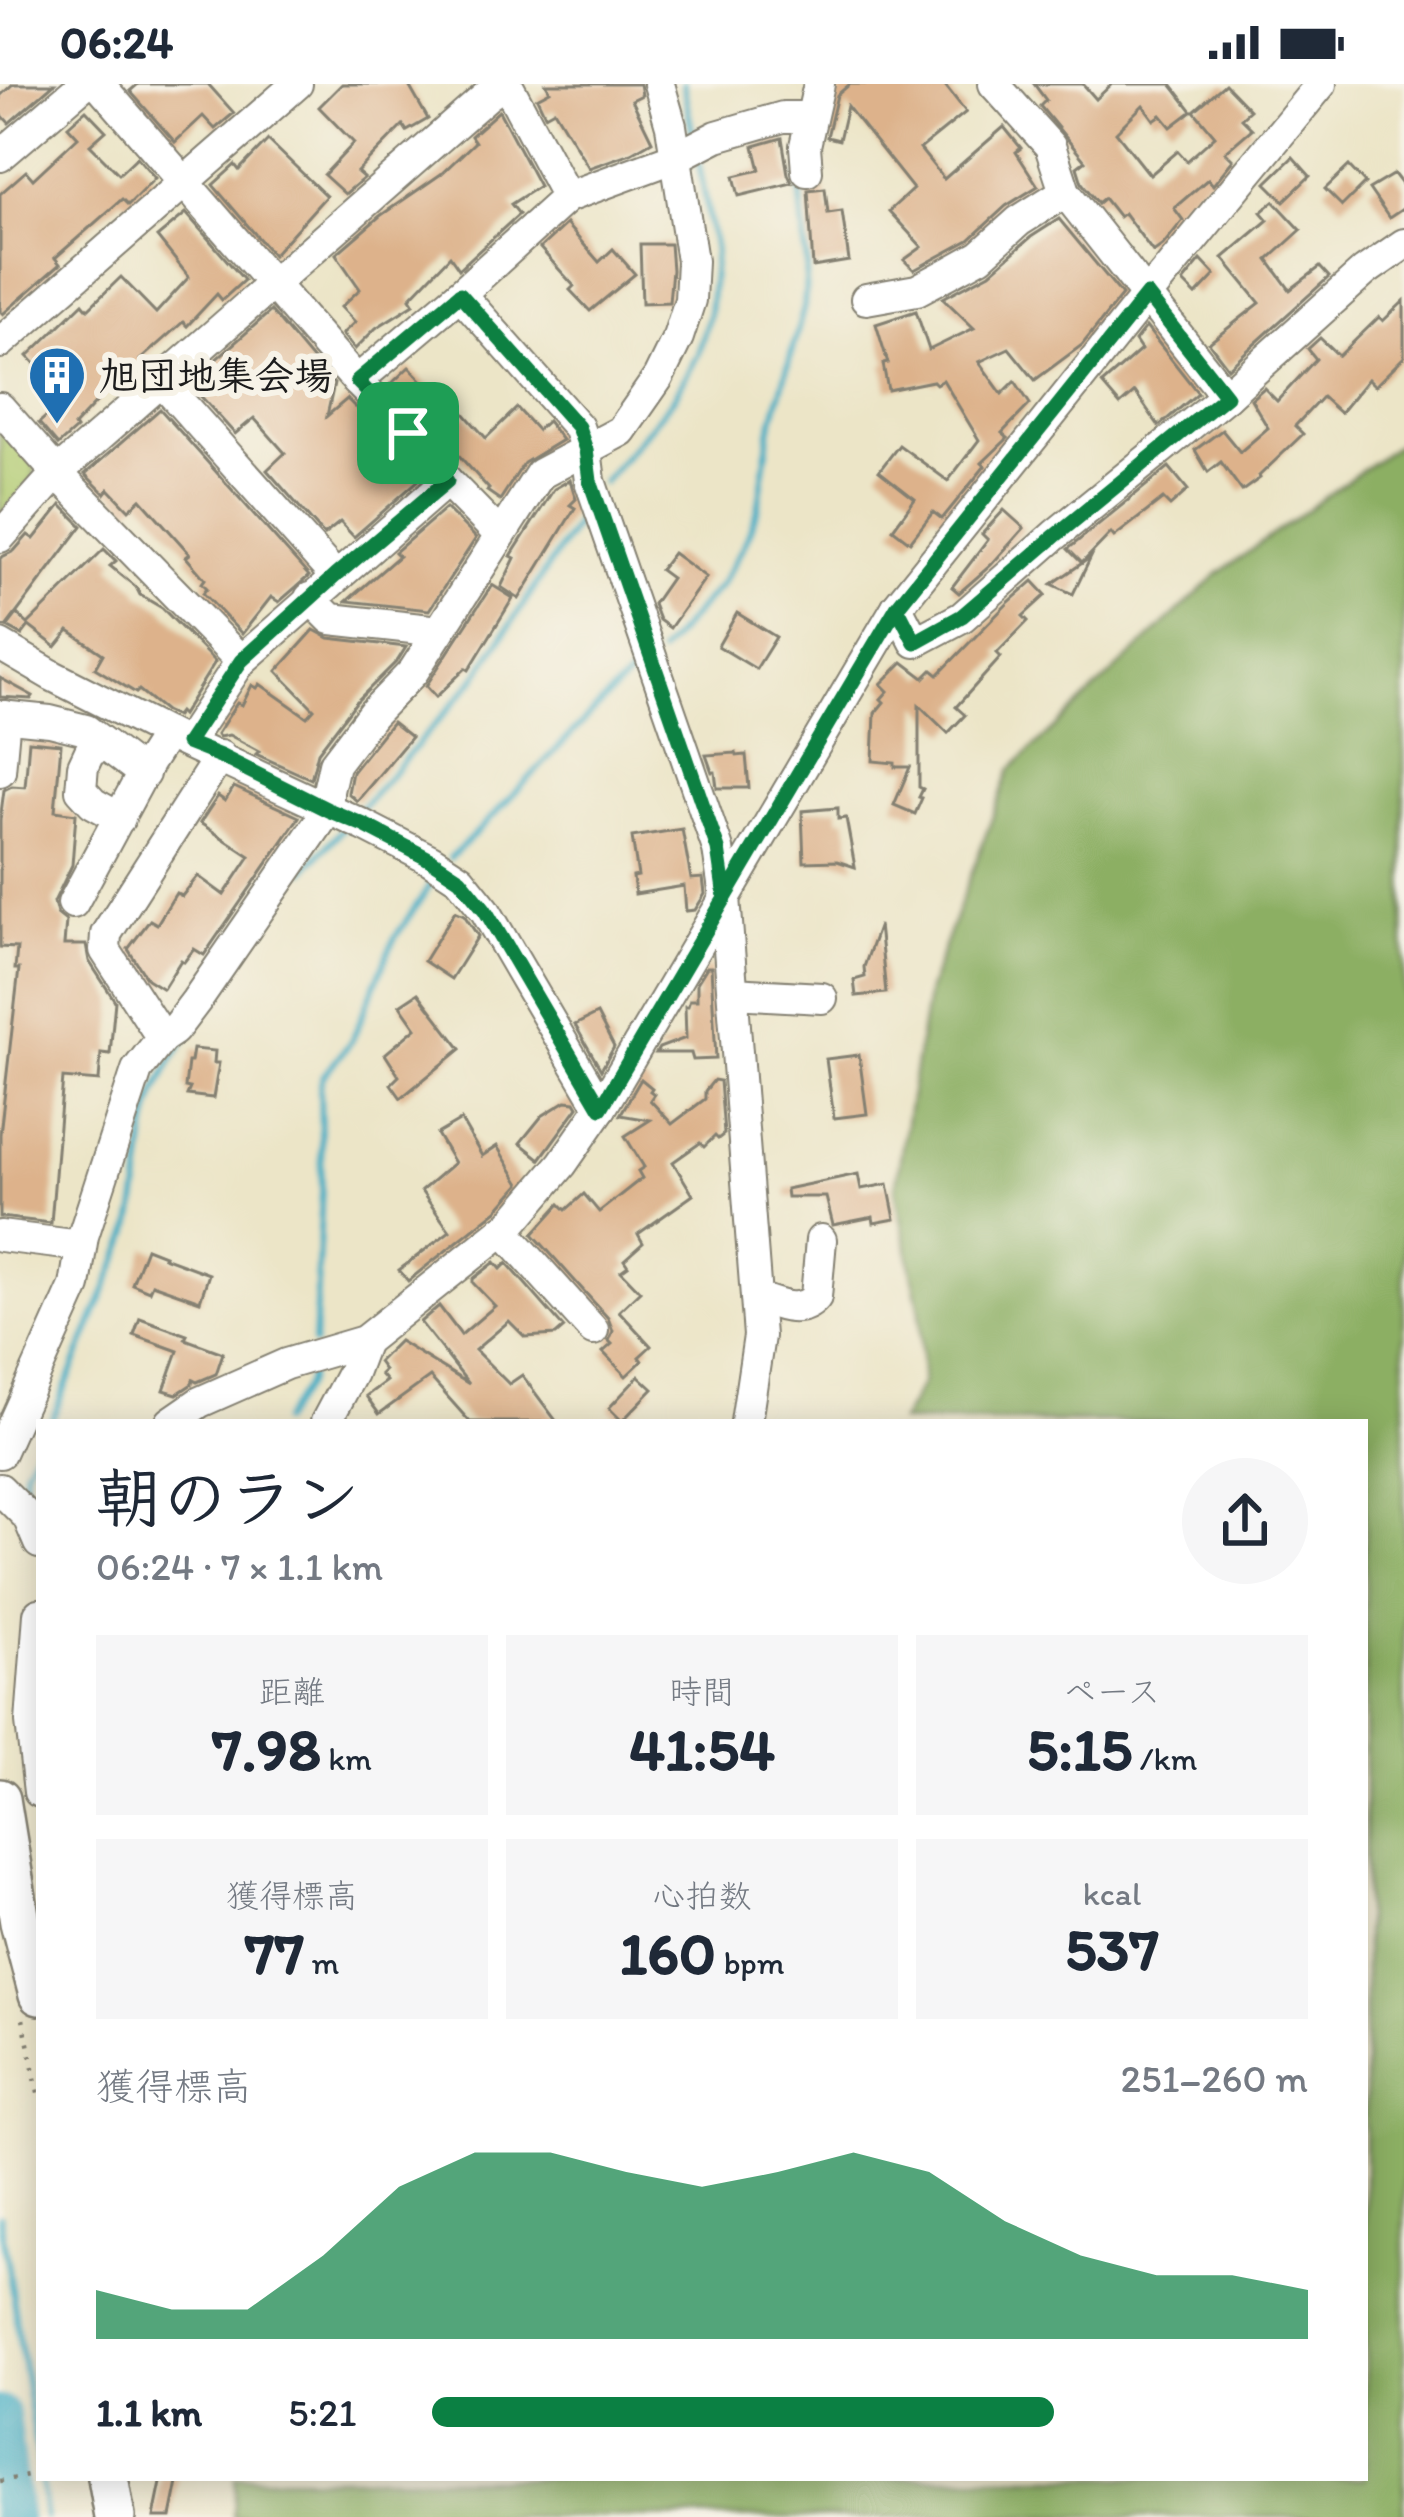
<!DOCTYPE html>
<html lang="ja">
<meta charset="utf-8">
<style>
:root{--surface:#fff;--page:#f6f6f7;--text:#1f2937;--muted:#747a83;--accent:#0b8043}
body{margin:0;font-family:Itim,"Klee One",sans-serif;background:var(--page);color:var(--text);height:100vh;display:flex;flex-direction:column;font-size:45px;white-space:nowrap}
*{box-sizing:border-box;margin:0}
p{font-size:39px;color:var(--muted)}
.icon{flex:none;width:66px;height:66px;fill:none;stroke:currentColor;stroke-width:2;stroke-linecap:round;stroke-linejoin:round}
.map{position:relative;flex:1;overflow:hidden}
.side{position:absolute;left:36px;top:1335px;width:1332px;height:1062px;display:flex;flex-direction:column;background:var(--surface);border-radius:0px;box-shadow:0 6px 30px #0003}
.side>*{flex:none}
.pin{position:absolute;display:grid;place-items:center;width:102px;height:102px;color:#fff;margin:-51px;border-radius:24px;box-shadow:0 6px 18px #0006}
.round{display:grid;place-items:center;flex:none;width:126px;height:126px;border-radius:63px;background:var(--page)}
.summary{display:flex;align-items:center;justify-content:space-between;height:204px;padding:0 60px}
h1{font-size:66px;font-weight:700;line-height:90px}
.stats{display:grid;grid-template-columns:repeat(3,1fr);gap:18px;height:204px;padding:12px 60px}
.stats div{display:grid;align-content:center;border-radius:0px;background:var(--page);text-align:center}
.stats b{font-size:60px;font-weight:700}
.stats small{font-size:33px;font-weight:400}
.stats p{font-size:33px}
.chart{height:336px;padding:24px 60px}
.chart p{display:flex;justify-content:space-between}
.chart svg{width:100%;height:216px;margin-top:12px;fill:var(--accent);opacity:.7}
ul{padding:0 60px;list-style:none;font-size:39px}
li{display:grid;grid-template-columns:192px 144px 1fr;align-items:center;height:90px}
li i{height:30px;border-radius:15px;background:var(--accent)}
.status{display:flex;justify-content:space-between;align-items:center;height:84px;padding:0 60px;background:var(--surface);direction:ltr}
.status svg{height:33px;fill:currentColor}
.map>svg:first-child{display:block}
.green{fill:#b1cb71;stroke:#667446;stroke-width:3}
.forest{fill:#8caf63;stroke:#546640;stroke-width:3}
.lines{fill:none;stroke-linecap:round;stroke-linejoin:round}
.stream{stroke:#45aec5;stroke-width:6}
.river{stroke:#45aec5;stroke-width:39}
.building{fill:#ddb28b}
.minor-casing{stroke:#848072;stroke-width:34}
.major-casing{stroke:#848072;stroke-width:44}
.path{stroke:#848072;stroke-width:4.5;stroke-dasharray:3 9;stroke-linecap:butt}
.minor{stroke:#fff;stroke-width:30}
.major{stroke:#fff;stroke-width:39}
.route-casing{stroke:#fff;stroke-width:24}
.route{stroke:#0b8043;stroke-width:15}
.labels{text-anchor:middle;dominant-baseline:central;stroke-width:12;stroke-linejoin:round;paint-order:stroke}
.poi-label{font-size:39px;font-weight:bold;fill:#1c1c1c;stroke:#f7f3e8;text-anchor:start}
</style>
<div class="status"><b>06:24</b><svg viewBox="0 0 49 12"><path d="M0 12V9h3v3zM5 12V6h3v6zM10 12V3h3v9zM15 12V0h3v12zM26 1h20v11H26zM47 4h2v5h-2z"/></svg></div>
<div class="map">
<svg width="1404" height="2433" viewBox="0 0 1404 2433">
<rect width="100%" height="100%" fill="#f7f3e8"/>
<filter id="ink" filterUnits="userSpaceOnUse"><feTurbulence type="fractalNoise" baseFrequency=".00833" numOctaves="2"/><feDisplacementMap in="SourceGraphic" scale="24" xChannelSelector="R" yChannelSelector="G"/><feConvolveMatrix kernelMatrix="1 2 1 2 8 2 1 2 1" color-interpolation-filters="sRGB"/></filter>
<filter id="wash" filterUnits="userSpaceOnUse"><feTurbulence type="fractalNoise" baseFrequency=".004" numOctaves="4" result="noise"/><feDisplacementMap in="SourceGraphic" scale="48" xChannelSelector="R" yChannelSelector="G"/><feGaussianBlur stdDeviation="2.7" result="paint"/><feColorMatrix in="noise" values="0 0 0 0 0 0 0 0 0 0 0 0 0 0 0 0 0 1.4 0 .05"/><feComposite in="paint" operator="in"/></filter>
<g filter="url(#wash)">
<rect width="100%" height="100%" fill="#ece5c7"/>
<path class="green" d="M0 338 36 379 34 394 0 433Z"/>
<path class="forest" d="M1404 356V2433H233L235 2394H1365V1338H900L922 1299 920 1227 895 1105 928 906 1010 686 1218 490Z"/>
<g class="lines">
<g class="stream">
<path d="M683 0 694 56"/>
<path d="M603 398 674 314 698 270 709 230 715 167 698 75"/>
<path d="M660 569 721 500 744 461 758 425 770 347 804 223 807 182 799 93"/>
<path d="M357 729 475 595 586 424"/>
<path d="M450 774C517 711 576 641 643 579"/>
<path d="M304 787 344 743"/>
<path d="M314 1259 322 1108 320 1003 323 992 352 956 394 855 438 789"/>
<path d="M51 1338 130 1148C141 1110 141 1071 149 1033 155 1004 170 978 186 954"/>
<path d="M281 1338 308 1298 310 1284"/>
<path d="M24 1413 25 1386 39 1358"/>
<path d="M0 2132 39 2384"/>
<path d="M40 2394 45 2433"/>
</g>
<path class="river" d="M0 2331 12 2433"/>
</g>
<g id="blocks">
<g class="building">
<path d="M13 0H54L9 39 0 29V12Z"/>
<path d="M138 0H208L234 29 215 45 203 32 175 58 130 7Z"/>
<path d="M342 0H408L428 35 407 47 403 41 357 88 364 94 345 110 324 91 354 59 319 23Z"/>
<path d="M546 0H640L642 11 632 16 652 57 631 69 589 84 554 26 545 31 537 14 550 7Z"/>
<path d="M850 0H944L966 28 920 65 944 95 1004 43 1021 64 1016 68 1038 102 1006 122 969 156 914 186 904 176 922 163 889 127 913 105 847 22 839 56 827 53 837 11Z"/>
<path d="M1034 0H1083L1096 15 1112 0H1171L1192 27 1171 43 1161 31 1154 36 1143 21 1116 48 1150 91 1178 67 1187 77 1215 52 1194 27 1225 0 1250 26 1241 34 1252 45 1225 68 1233 76 1213 101 1208 95 1174 124 1183 136 1163 161 1153 168 1124 129 1119 133 1104 114 1098 119 1082 99 1077 83 1085 77 1040 22 1046 16Z"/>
<path d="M86 26 106 47 90 61 119 90 137 73 155 94 128 121 122 115 55 174 60 180 3 230 0 227V110L26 87 33 95 78 53 68 42Z"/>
<path d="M499 27 539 102 511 120 519 130 459 185 450 172 410 214 414 220 376 244 355 265 342 250 355 238 341 223 360 205 336 170 380 132 441 90 475 58 471 52Z"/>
<path d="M782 54 788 90 792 99 739 112 734 92 760 86 754 62Z"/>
<path d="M268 56 326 112 273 171 213 101 235 81 239 86Z"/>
<path d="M1293 73 1310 92 1284 117 1266 99Z"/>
<path d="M1349 82 1365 99 1342 122 1325 105Z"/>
<path d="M1394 90 1404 103V124L1389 134 1369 105Z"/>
<path d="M825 104 828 129 842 127 849 177 813 183 808 106Z"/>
<path d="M1274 117 1301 146 1268 176 1290 206 1320 183 1329 193 1228 284 1209 259 1260 219 1223 174 1268 136 1261 128Z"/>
<path d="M186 129 244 196 222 216 217 210 187 242 183 238 140 276 146 285 125 304 118 295 74 342 76 345 58 361 39 339 67 314 28 272 83 219 88 225 121 193 156 229 189 193 157 153Z"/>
<path d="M1059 135 1122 211 1082 261 1035 296 1009 264 979 278 1002 310 1015 297 1030 320 1002 349 1008 354 982 379 985 382 942 435 933 428 910 458 893 445 915 415 879 387 899 361 948 397 979 356 943 296 936 300 933 297 888 306 883 280 888 279 876 240 916 227 929 266 974 244 943 214 990 189 1031 153Z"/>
<path d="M566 140 599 178 613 165 635 190 590 227 570 206 574 202 540 164Z"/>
<path d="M640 160H670L672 186 669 218 642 219Z"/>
<path d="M1201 176 1215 191 1196 211 1183 198Z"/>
<path d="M1404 217V273L1375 302 1368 295 1340 329 1322 313 1295 342 1303 350 1259 392 1260 394 1242 407 1221 378 1208 388 1195 366 1222 346 1240 368 1268 344 1251 315 1264 304 1277 317 1316 275 1308 265 1320 254 1339 272 1379 233 1383 237Z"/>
<path d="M271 227 314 278 304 286 326 291 334 300 327 332 347 315 373 341 369 344 420 395 354 453 340 438 324 451 267 386 285 369 254 334 235 350 189 299Z"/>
<path d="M1146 243 1198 309 1159 342 1135 308 1120 321 1102 300 1141 266 1135 257Z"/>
<path d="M409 283 432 307 439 301 486 354 517 324 537 346 547 337 562 356 524 379 500 416 487 407 489 405 410 317 407 320 389 302Z"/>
<path d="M160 325 309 492 279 518 271 513 242 550 203 509 207 504 202 499 205 495 186 473 190 470 141 415 129 426 109 405 105 410 85 390Z"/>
<path d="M1169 383 1188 406 1170 422 1163 415 1114 453 1111 449 1082 479 1068 465Z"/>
<path d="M570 396 576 415 570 421 575 424 519 515 501 503 515 474 511 472 554 405Z"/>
<path d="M61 421 82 442 6 543 0 542V474L14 467 28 451 34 455Z"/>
<path d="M446 424 476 454 429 526 347 517 399 472 395 468Z"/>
<path d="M1004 426 1024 444 991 481 959 509 952 503 988 456 982 450Z"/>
<path d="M104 465 116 477 110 482 136 503 140 511 162 524 215 578 182 631 179 628 176 632 165 627 139 606 136 609 95 584 103 570 69 547 56 563 29 542 22 551 7 543 17 530 28 540Z"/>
<path d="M673 469 706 493 670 544 659 536 653 520 671 494 660 486Z"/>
<path d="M1091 473 1073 510 1052 500Z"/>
<path d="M1033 497 1046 511 1023 532 1028 537 997 569 1001 573 956 623 965 631 948 649 919 621V703L923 705 919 713 922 714 915 730 894 721 910 683H895V679L873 677 875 629 884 618 881 615 888 607 881 600 903 578 924 594 932 586 938 591 1009 518Z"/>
<path d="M492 501 513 514 469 586 466 584 436 613 426 602Z"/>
<path d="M737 529 776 553 756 585 718 562Z"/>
<path d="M314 546 329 554 406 563 398 576 356 618 318 668 311 695 256 670 259 667 229 651 219 653 217 650 237 619 242 621 252 601 257 604 260 600 307 633 314 625 277 587Z"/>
<path d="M0 594 33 612 31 615 0 613Z"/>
<path d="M392 638 411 653 357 717 348 709 352 688Z"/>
<path d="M29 657 61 660 55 727 76 730 72 781 54 818 57 830 66 837 64 861H86L89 877 115 917 110 970 101 969 99 997 63 994 51 1139 0 1133V1050L19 885H15L17 864 0 863V736L4 706 12 702 25 703Z"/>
<path d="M736 669 737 672 746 671 749 704H717L715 688H712L706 671Z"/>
<path d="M234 703 299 733 204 871 194 865 184 878 181 876 163 905 147 895 128 865 150 836 157 840 176 809 182 812 198 792 224 811 250 772 200 739 218 712 225 717Z"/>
<path d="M838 724V735L846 734 855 783 837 777 804 778 802 727Z"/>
<path d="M682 745 691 795 703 794 705 810 695 826 686 827 684 802 635 810 633 793 638 792 632 753Z"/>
<path d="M455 827 464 831 478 852 451 895 424 877Z"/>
<path d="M879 841 886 909 856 912 854 896 865 893 864 883Z"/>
<path d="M707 883H711L716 975 693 976 691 969H656L659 964 686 954 685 922H688L690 916H697V899Z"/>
<path d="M418 909 461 965 401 1014 391 1000 399 992 385 970 416 944 400 921Z"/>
<path d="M597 930 614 963 601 986 575 941Z"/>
<path d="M193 965 215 967 214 979H219L213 1014 187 1011 190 1004 185 1003 188 978H191Z"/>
<path d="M859 971 867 1030 834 1034 826 975Z"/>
<path d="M641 995 652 1004 650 1007 654 1010 650 1016 672 1040 705 1015V1007L714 996 720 997 724 1050 718 1055 715 1052 704 1063 700 1059 673 1078 693 1111 638 1150 643 1159 624 1176 628 1182 621 1187 640 1207 619 1227 651 1262 639 1273 642 1277 626 1292 603 1268 612 1260 609 1257 613 1247 608 1234 533 1150 560 1120 566 1126 584 1110 599 1128 642 1094 638 1087 644 1083 625 1052 650 1036 620 1031Z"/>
<path d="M566 1017 575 1018 578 1023 540 1075 520 1059 542 1032Z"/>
<path d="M461 1036 482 1072 497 1062 520 1100 497 1126 408 1197 399 1186 450 1147 421 1107 454 1079 437 1050Z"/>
<path d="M858 1090 861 1105 888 1100 895 1135 874 1139 873 1133 833 1141 826 1113H787L786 1105Z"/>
<path d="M146 1164 164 1171 163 1173 209 1190 200 1217 152 1200 149 1207 132 1200Z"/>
<path d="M495 1178 501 1185 507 1179 564 1244 556 1251 525 1253 509 1237 475 1266 509 1300 522 1291 557 1338H470L430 1293 379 1330 366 1312 386 1297 380 1290 384 1286 378 1278 399 1257 469 1300 420 1238 439 1222 461 1251 495 1222 473 1199V1195Z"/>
<path d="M140 1234 187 1251 185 1255 223 1269 216 1290 197 1298 193 1296 192 1300 177 1310 164 1306 178 1267 134 1251Z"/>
<path d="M639 1292 653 1305 622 1337 609 1324Z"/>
<path d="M162 2394H179L171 2433H154Z"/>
</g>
</g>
</g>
<g filter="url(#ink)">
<use href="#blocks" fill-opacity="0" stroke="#848072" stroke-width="3"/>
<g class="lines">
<g class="minor-casing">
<g id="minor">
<path d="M99 0 357 297 408 349 447 397 500 451"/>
<path d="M507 0 567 113"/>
<path d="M0 72 84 0"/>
<path d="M807 87 805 62 819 0"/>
<path d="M460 210 578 343 586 366 590 397 718 765 725 813 759 1252 746 1338"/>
<path d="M866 215 917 206 949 189 980 172 1019 137 1065 108"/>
<path d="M0 259 297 0"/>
<path d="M161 297 335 492"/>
<path d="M357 297 460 210 567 113 676 73 717 52 783 33H811"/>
<path d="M1226 312 1365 187 1404 160"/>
<path d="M0 324 57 389 241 577"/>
<path d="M0 453 57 389 488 11 505 0"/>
<path d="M310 514 331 535 439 547"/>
<path d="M897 523 915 558 962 533 1055 451 1226 312 1065 108 1050 62 994 0"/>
<path d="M0 561 53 592 167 650 363 741 431 776 460 795 485 826 601 1024"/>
<path d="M0 632 50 637 86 646 144 690"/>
<path d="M187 659 241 577 447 397"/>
<path d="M106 661 90 667 83 682 81 706 93 719 120 734"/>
<path d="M0 687 5 632"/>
<path d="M73 819 149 678 167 650"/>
<path d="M733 909 822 914"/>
<path d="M162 954 105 866 106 850 220 672"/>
<path d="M503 1146 593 1246"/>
<path d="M0 1152 81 1162"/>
<path d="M756 1213C776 1220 800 1232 816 1213L821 1156"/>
<path d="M171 1338 200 1318 286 1280 364 1257 511 1140 562 1080 601 1024 897 523 1147 211 1321 0"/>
<path d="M326 1338 352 1289 364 1257"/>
<path d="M0 1369 75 1202 83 1152 137 986 162 954 174 946 196 917 328 726V707L334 680 372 630 413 588 540 390 621 347 658 294 678 253 690 216 692 177 671 42 659 0"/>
<path d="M0 1405 28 1433 39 1459"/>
<path d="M39 1530 31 1638 39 1708"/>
</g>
</g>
<g class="major-casing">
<g id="major">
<path d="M0 1715 20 1838 39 1911"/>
<path d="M108 2394 115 2433"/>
</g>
</g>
<g class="path">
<path d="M23 1935 39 2013"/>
<path d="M0 2397 39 2390"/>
</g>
<use href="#minor" class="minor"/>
<use href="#major" class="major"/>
</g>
</g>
<g class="lines" filter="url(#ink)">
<g class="route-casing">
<path id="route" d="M408 349 447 397 335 492 241 577 187 659 220 672 328 726 364 741 431 776 460 795 485 826 601 1024 897 523 915 558 962 532 1055 452 1226 312 1147 211 897 523 725 813 718 765 590 397 586 366 578 343 460 210 357 297 408 349"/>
</g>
<use href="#route" class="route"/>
</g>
<defs>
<g id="building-pin" transform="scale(3)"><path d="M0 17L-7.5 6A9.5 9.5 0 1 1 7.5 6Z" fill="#1f6fb2" stroke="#f7f3e8"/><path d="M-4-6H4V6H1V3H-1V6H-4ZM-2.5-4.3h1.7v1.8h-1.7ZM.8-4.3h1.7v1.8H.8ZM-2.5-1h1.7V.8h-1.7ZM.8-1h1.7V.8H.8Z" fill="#fff"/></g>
</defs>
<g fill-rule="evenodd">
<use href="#building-pin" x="57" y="291"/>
</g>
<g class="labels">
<g class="poi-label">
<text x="99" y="291">旭団地集会場</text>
</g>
</g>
</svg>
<div class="pin" style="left:408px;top:349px;background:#1e9e55"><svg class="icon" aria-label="arrive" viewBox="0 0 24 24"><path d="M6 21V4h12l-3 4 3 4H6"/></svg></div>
<section class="side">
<div class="summary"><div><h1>朝のラン</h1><p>06:24 · 7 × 1.1 km</p></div><a class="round"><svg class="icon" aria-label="share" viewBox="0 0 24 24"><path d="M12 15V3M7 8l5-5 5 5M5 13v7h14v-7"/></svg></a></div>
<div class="stats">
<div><p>距離</p><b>7.98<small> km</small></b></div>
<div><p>時間</p><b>41:54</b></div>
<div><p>ペース</p><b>5:15<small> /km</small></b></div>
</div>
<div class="stats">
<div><p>獲得標高</p><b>77<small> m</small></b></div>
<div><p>心拍数</p><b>160<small> bpm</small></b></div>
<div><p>kcal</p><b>537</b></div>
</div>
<div class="chart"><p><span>獲得標高</span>251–260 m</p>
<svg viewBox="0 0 160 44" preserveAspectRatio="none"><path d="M0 44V34L10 38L20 38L30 27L40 13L50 6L60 6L70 10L80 13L90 10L100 6L110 10L120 20L130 27L140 31L150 31L160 34V44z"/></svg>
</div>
<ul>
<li><b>1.1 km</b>5:21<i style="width:71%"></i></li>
</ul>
</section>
</div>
